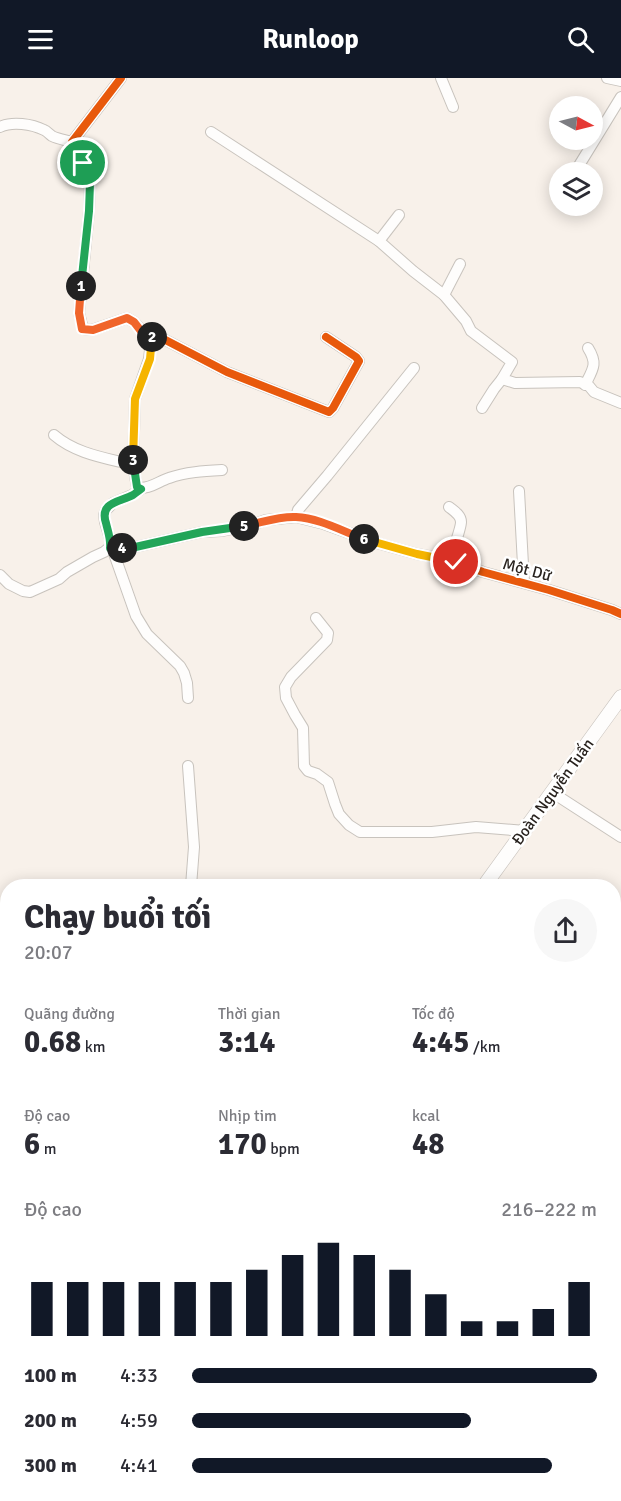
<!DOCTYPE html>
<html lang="vi">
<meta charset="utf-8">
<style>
:root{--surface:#fff;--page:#f7f7f7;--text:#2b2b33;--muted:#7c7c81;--accent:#111827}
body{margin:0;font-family:Signika,sans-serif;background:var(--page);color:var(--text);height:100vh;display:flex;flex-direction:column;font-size:22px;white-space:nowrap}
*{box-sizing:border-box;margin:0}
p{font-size:20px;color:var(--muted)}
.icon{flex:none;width:33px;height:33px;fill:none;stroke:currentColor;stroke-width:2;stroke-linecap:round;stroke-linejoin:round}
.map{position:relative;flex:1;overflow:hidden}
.drawer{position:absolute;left:0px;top:801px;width:621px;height:622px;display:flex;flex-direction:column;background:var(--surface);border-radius:24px 24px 0 0;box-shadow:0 3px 15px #0003}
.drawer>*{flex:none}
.needle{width:39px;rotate:97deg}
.fabs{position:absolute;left:549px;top:18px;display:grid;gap:12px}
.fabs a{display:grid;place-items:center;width:54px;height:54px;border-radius:50%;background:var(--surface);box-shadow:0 3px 15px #0003;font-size:30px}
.pin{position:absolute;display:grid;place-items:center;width:51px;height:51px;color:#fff;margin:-26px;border:3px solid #fff;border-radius:50%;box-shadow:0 2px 6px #0007}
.km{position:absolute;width:30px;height:30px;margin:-15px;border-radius:50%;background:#222;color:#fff;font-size:16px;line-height:30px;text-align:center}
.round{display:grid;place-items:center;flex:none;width:63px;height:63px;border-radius:32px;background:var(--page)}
.headline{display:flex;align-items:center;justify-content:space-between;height:102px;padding:0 24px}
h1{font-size:33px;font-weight:700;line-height:45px}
.figures{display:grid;grid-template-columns:repeat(3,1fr);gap:9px;height:102px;padding:6px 24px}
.figures div{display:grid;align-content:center}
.figures b{font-size:30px;font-weight:700}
.figures small{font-size:16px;font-weight:400}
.figures p{font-size:16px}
.chart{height:168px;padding:12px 24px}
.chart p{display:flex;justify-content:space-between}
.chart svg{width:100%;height:108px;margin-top:6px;stroke:var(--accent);stroke-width:6}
ul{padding:0 24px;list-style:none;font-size:20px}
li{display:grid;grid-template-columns:96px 72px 1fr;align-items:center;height:45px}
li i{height:15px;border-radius:8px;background:var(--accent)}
header{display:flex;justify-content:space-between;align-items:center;height:78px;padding:0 24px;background:var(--accent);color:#fff;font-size:27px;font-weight:700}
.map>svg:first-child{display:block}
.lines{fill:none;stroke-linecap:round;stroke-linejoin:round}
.minor-casing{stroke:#c8c3bd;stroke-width:12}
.secondary-casing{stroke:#c8c3bd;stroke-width:15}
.minor{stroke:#fefdfc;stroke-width:10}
.secondary{stroke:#fefdfc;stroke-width:14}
.cycleway-casing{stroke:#fff;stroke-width:11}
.cycleway{stroke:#e8590c;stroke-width:8}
.split-1-casing{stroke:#fff;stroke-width:12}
.split-2-casing{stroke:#fff;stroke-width:12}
.split-3-casing{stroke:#fff;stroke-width:12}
.split-4-casing{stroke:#fff;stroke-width:12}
.split-5-casing{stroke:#fff;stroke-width:12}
.split-6-casing{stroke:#fff;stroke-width:12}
.split-7-casing{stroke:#fff;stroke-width:12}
.split-1{stroke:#22a559;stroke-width:8}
.split-2{stroke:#f0652b;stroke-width:8}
.split-3{stroke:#f5b400;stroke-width:8}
.split-4{stroke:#22a559;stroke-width:8}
.split-5{stroke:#22a559;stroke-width:8}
.split-6{stroke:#f0652b;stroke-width:8}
.split-7{stroke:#f5b400;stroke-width:8}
.labels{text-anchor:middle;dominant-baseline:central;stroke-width:5;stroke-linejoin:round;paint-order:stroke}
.street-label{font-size:16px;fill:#28221e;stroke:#fff}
</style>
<header><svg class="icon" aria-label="menu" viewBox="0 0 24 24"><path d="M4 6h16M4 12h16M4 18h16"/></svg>Runloop<svg class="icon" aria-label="search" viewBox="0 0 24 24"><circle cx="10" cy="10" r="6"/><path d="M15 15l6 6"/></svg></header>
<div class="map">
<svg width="621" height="1423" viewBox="0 0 621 1423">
<rect width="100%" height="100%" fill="#f8f1ea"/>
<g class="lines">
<g class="minor-casing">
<g id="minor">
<path d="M121 0 72 64 88 94 90 105 89 133 79 235 83 251 92 252 127 240 134 244 142 253 152 255 227 294 329 334 333 330 359 283 356 279 326 259"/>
<path d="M441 0 453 29"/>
<path d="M607 0 621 3"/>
<path d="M0 49C12 43 32 46 44 52 47 53 49 56 52 58 58 61 65 62 72 64"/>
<path d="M211 54 379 163 413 193 444 217 466 243 471 253 512 284 502 301 515 305 580 304 589 308 594 314 621 325"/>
<path d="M575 94 621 19"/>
<path d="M379 163 399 137"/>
<path d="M444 217 460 186"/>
<path d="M152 255 149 281 135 321 133 387 137 409C147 413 159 403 169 400 186 394 204 393 222 392"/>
<path d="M585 307C593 291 598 286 588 270"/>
<path d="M482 330 494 311 502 301"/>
<path d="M54 357C76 376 106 380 133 387"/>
<path d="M519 413 524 505"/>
<path d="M449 429C454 433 461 437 461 444 461 451 452 474 450 482"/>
<path d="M296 439 298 432 327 398 414 290"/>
<path d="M109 470H131L202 454 221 453 255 446 266 442 296 439 324 446 377 465 417 476 450 482 483 494 549 512 612 532 621 536"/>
<path d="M112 470 136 538 147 556 180 588 184 595 187 605 188 620"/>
<path d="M0 497 9 506 23 513 30 514 59 501 67 494 93 479 104 474 109 470 111 464 105 444 104 437 106 432 113 425 132 417 141 411"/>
<path d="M316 540 328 555 327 562 291 599 285 609 286 620 295 637 303 650 304 688 308 693 317 696 328 704 335 726 339 736 349 747 360 754H432L476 749 525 753"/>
<path d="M188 688 194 769 191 808"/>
<path d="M553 715 621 759"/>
<path d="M0 848 8 844"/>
<path d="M614 954 621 959"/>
<path d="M0 958 8 966"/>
<path d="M0 1023 8 1014"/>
<path d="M0 1165 8 1172"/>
<path d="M614 1262 621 1263"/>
<path d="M0 1266 8 1257"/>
<path d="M196 1416 202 1423"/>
<path d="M182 1423 190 1416"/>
</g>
</g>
<g class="secondary-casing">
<g id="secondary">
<path d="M484 808 621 619"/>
<path d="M43 1423 49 1416"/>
</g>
</g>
<use href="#minor" class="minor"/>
<use href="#secondary" class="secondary"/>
<g class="cycleway-casing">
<g id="cycleway">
<path d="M121 0 72 64 88 94 90 105 89 133 79 235 83 251 92 252 127 240 134 244 142 253 152 255 227 294 329 334 333 330 359 283 356 279 326 259"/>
<path d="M109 470H131L202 454 221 453 255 446 266 442 296 439 324 446 377 465 417 476 450 482 483 494 549 512 612 532 621 536"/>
</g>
</g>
<use href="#cycleway" class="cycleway"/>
</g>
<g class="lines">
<g class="split-1-casing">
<path id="split-1" d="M81 208 89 133 90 105 87 94 83 85"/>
</g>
<g class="split-2-casing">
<path id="split-2" d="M81 208 79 235 82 251 93 252 127 240 134 244 141 253 152 255V259"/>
</g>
<g class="split-3-casing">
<path id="split-3" d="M133 382 135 321 150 281 152 259"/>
</g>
<g class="split-4-casing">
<path id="split-4" d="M122 470H110C111 461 108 454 106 445 99 424 120 424 133 417 136 415 138 413 141 411L137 409 133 382"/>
</g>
<g class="split-5-casing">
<path id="split-5" d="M122 470H131L202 454 244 448"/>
</g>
<g class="split-6-casing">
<path id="split-6" d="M244 448C261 445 278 438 296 439 319 440 342 453 364 461"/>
</g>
<g class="split-7-casing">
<path id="split-7" d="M364 461 417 476 456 484"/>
</g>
<use href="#split-1" class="split-1"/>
<use href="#split-2" class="split-2"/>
<use href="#split-3" class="split-3"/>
<use href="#split-4" class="split-4"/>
<use href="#split-5" class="split-5"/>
<use href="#split-6" class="split-6"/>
<use href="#split-7" class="split-7"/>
</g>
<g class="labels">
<g class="street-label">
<text transform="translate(527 492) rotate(15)">Một Dữ</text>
<text transform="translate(553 714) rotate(-54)">Đoàn Nguyễn Tuấn</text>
</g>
</g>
</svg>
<div class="fabs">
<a><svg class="needle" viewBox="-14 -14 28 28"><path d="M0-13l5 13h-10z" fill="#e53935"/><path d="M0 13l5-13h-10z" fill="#7c7c81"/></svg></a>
<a><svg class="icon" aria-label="layers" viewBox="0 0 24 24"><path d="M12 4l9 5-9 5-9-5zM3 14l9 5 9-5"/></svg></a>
</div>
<div class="pin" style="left:83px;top:85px;background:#1e9e55"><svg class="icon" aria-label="arrive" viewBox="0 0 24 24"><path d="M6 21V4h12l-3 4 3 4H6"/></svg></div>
<div class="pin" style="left:456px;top:484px;background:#d93025"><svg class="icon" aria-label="check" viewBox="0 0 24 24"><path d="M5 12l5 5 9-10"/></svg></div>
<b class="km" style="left:81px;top:208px">1</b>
<b class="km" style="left:152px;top:259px">2</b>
<b class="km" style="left:133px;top:382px">3</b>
<b class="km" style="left:122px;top:470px">4</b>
<b class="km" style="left:244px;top:448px">5</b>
<b class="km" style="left:364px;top:461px">6</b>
<section class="drawer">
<div class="headline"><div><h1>Chạy buổi tối</h1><p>20:07</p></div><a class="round"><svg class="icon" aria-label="share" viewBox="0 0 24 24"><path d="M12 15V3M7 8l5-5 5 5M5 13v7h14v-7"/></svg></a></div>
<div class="figures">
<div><p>Quãng đường</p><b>0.68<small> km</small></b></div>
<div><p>Thời gian</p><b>3:14</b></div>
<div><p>Tốc độ</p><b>4:45<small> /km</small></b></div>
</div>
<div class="figures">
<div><p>Độ cao</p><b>6<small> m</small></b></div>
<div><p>Nhịp tim</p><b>170<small> bpm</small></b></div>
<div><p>kcal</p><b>48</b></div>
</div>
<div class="chart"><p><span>Độ cao</span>216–222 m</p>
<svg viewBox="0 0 160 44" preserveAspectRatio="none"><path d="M5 44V22M15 44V22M25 44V22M35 44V22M45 44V22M55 44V22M65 44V17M75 44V11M85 44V6M95 44V11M105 44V17M115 44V27M125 44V38M135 44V38M145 44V33M155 44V22"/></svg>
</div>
<ul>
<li><b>100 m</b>4:33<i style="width:100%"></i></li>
<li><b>200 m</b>4:59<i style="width:69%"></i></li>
<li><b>300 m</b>4:41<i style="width:89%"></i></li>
</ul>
</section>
</div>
